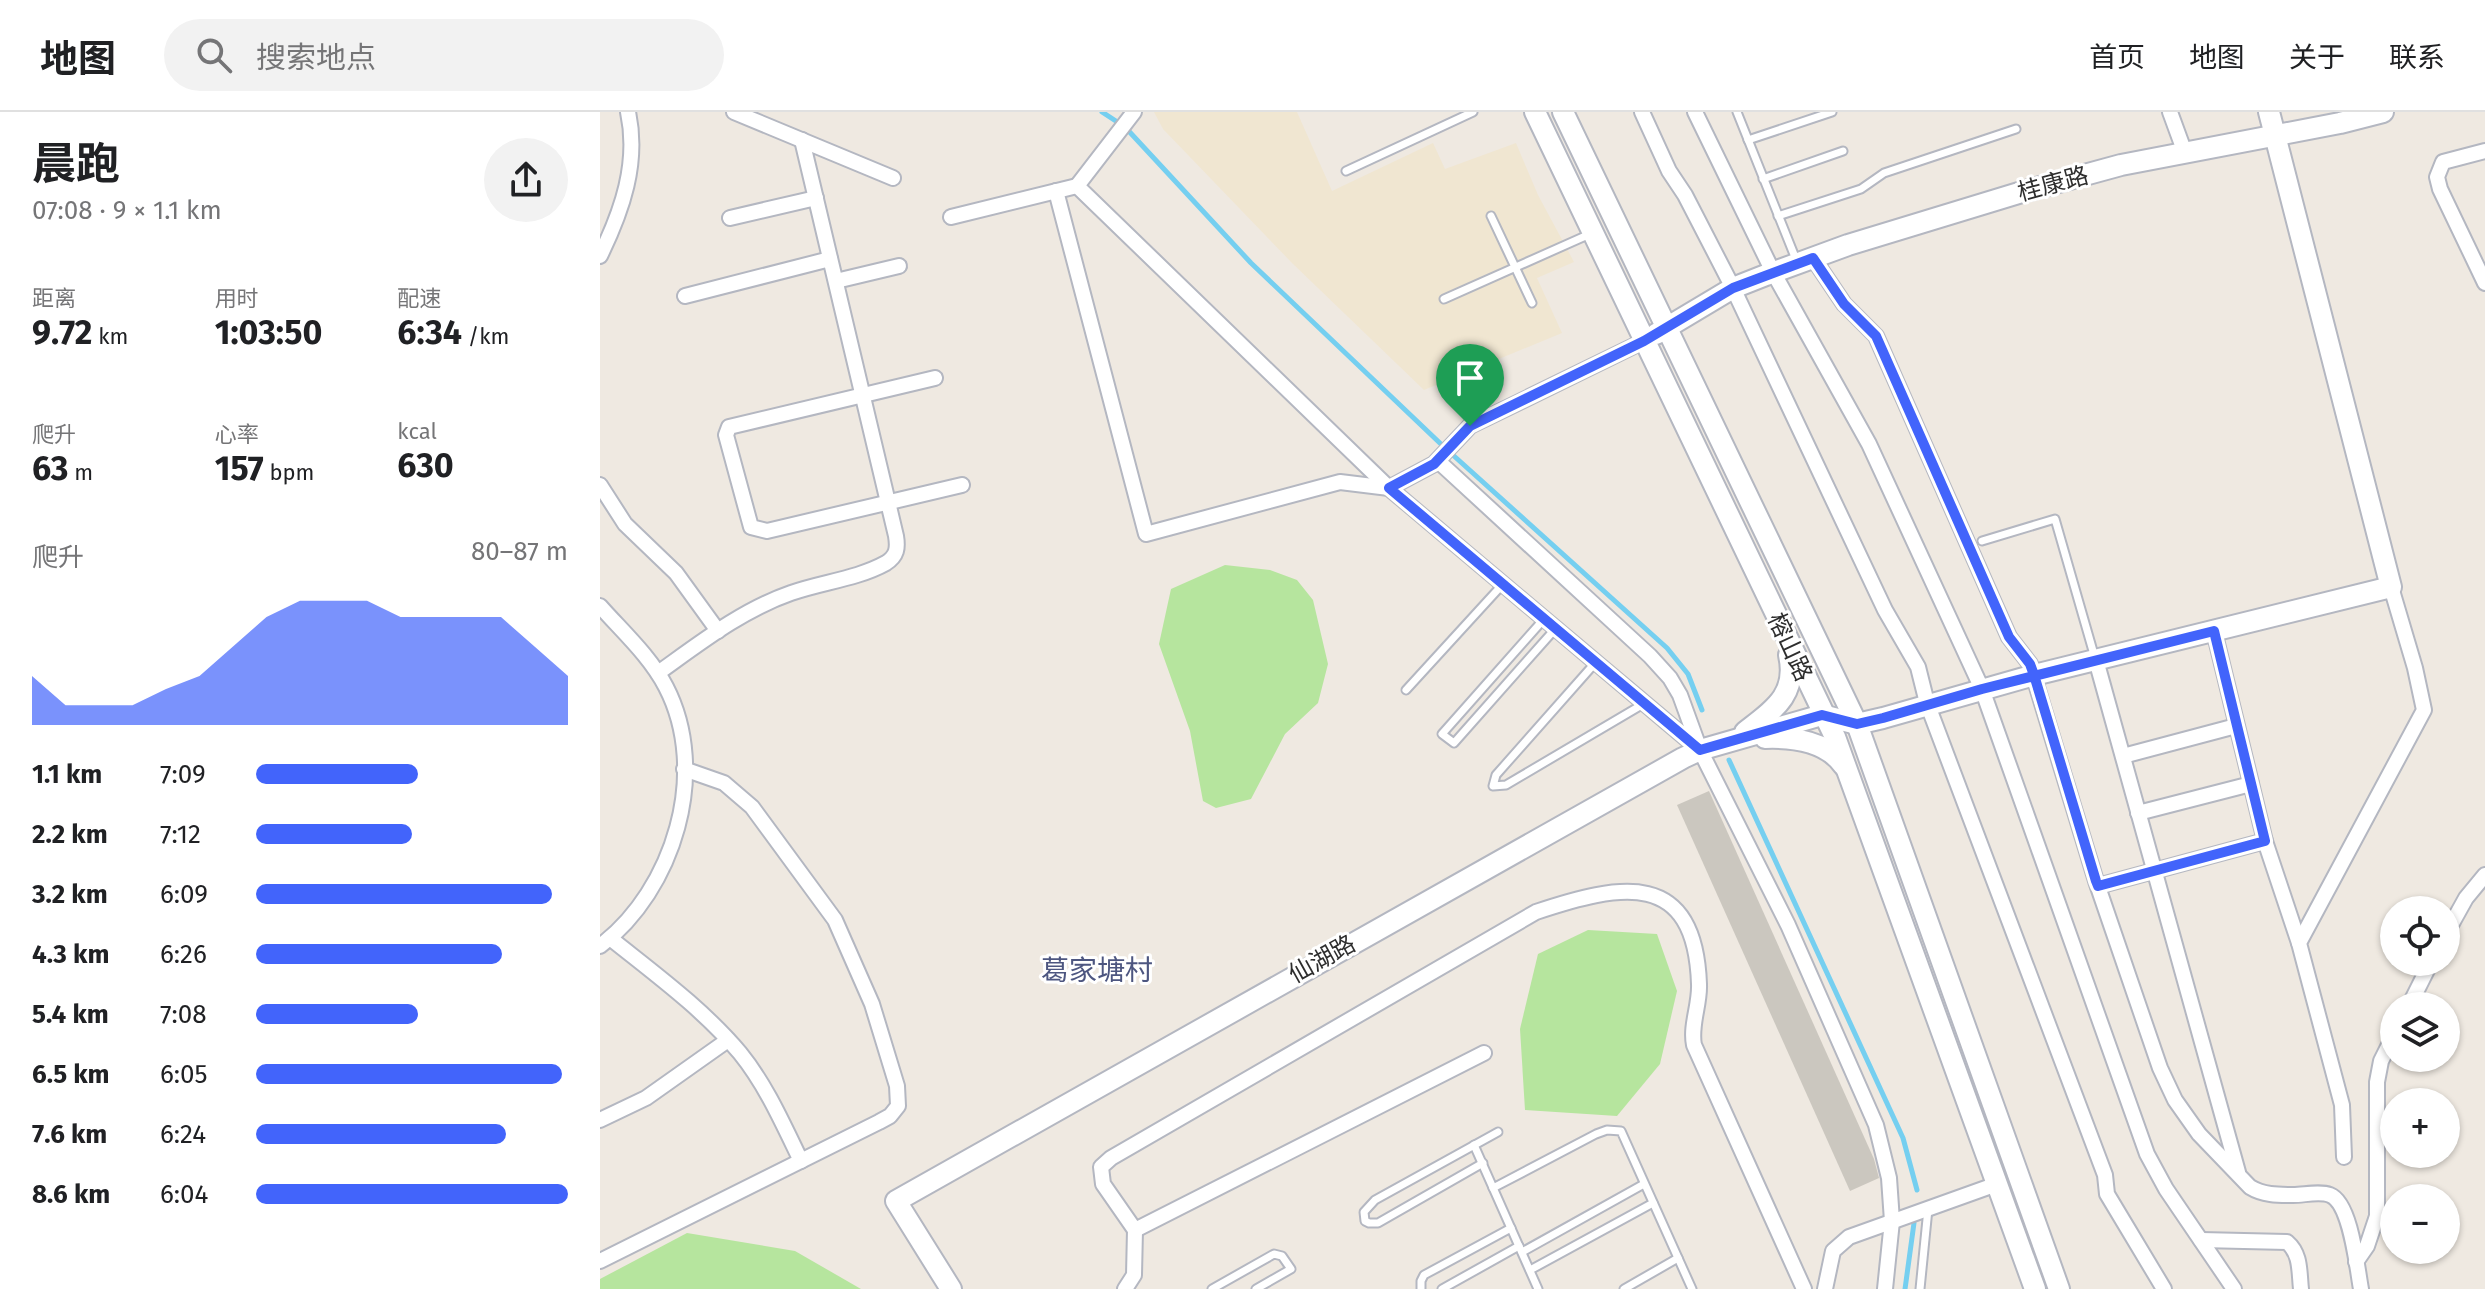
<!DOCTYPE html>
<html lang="zh">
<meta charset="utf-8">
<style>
:root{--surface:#fff;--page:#f2f2f2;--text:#202124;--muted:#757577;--line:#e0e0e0;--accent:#4264fb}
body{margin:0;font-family:"Fira Sans","Noto Sans SC",sans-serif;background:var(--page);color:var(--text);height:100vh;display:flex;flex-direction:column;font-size:30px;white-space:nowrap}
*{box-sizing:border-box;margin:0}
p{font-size:26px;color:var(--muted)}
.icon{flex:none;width:44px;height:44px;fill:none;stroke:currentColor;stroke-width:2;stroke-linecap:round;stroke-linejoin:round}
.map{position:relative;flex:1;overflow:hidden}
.details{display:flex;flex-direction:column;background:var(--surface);width:600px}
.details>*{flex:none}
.tools{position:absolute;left:1780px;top:784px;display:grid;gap:16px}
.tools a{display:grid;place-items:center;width:80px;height:80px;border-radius:50%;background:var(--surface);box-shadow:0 2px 6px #0004;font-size:40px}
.pin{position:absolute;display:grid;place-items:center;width:68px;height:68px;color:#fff;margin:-82px -34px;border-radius:50% 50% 50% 0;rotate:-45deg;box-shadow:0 0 8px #0007}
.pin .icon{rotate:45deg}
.round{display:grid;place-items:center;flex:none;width:84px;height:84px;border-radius:42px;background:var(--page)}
.summary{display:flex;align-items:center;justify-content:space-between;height:136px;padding:0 32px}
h1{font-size:44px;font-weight:700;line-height:60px}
.figures{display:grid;grid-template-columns:repeat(3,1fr);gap:12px;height:136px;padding:8px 32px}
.figures div{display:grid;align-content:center}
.figures b{font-size:34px;font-weight:700}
.figures small{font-size:22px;font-weight:400}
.figures p{font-size:22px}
.chart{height:224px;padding:16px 32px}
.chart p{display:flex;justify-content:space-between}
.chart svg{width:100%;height:144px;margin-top:8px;fill:var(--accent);opacity:.7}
ul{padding:0 32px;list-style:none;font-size:26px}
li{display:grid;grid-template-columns:128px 96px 1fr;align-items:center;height:60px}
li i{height:20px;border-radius:10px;background:var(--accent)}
header{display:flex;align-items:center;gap:48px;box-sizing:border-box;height:112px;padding:0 40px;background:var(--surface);border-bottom:2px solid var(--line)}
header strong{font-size:38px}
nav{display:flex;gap:44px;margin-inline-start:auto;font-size:28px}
.search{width:560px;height:72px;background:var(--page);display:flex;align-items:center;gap:20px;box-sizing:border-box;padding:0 28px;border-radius:44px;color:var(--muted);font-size:30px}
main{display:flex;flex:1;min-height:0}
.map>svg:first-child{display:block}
.education{fill:#f0e6d1}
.green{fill:#b6e59e}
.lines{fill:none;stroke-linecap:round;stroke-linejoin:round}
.stream{stroke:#75cff0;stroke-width:5}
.building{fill:#cbc7bf}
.lane-casing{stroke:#b4b7c1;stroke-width:11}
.street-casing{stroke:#b4b7c1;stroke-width:18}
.secondary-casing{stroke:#b4b7c1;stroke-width:24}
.lane{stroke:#fff;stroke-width:7}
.street{stroke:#fff;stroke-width:14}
.secondary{stroke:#fff;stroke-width:20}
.route-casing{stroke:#fff;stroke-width:16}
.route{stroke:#4264fb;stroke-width:10}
.labels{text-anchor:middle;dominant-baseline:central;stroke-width:6;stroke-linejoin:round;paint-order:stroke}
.street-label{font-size:24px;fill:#2e2e2e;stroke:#fff}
.quarter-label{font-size:28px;fill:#4d5680;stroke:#fff}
</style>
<header>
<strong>地图</strong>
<div class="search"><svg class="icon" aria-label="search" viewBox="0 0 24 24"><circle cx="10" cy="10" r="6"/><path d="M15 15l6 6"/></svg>搜索地点</div>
<nav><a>首页</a><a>地图</a><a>关于</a><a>联系</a></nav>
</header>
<main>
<section class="details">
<div class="summary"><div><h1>晨跑</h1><p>07:08 · 9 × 1.1 km</p></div><a class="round"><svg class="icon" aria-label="share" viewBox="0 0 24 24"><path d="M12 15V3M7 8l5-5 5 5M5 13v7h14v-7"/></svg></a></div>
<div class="figures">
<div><p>距离</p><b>9.72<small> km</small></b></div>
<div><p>用时</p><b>1:03:50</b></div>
<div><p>配速</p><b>6:34<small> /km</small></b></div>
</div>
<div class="figures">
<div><p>爬升</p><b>63<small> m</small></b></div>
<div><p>心率</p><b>157<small> bpm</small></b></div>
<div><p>kcal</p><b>630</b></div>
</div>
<div class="chart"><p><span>爬升</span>80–87 m</p>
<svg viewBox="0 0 160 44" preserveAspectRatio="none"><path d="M0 44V29L10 38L20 38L30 38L40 33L50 29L60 20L70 11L80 6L90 6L100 6L110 11L120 11L130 11L140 11L150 20L160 29V44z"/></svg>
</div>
<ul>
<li><b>1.1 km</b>7:09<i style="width:52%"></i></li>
<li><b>2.2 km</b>7:12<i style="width:50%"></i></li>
<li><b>3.2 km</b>6:09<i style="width:95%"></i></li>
<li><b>4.3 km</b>6:26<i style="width:79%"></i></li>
<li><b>5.4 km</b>7:08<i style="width:52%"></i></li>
<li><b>6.5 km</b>6:05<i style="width:98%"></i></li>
<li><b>7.6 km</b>6:24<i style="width:80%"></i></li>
<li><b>8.6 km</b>6:04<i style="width:100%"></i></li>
</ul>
</section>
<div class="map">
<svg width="1885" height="1177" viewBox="0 0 1885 1177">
<rect width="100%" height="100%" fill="#efe9e1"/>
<path class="education" d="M554 0H697L732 79 833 31 845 57 916 31 938 83 974 150 937 166 962 221 824 278 692 151 563 17Z"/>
<g class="green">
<path d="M625 453 670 458 697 468 713 488 728 552 718 591 685 622 651 687 616 696 603 689 590 619 559 532 571 477Z"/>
<path d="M988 818 1057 822 1077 879 1060 952 1017 1004 925 998 920 917 938 842Z"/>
<path d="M87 1121 195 1139 261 1177H0V1167Z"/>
</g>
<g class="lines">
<g class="stream">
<path d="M502 0 525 15 651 151 843 334"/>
<path d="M854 344 1067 536 1088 562 1102 598"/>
<path d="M1129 648 1303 1026 1317 1078"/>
<path d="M1305 1177 1314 1111"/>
</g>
</g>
<path class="building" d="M1109 679 1274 1047 1279 1066 1250 1079 1077 693Z"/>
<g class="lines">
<g class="lane-casing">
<g id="lane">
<path d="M1137 0 1197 150"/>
<path d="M1148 28 1232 0"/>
<path d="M746 59 873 0"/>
<path d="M1163 67 1243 39"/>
<path d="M891 104 932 191"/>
<path d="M1178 104 1261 77 1284 61 1416 17"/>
<path d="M844 187 990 122"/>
<path d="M1382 429 1455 407 1495 546"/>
<path d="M944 507 842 622 854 631 956 516"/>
<path d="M996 550 896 663 893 674 906 673 1045 591"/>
<path d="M806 578 903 472"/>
<path d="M874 1033 938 1177"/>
<path d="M883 1051 778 1111H769L765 1109 764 1100 775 1088 898 1020"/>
<path d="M893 1076 996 1022 1007 1018 1021 1019 1092 1177"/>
<path d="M922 1140 1044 1072"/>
<path d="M930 1158 1053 1091"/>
<path d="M612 1177 674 1142 682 1144 691 1157 656 1177"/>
<path d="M821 1177V1169L824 1163 911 1116"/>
<path d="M842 1177 919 1134"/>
<path d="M1024 1177 1078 1146"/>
<path d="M1320 1177 1328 1097"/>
</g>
</g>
<g class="street-casing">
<g id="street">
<path d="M134 0 293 66"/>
<path d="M534 0 477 74 789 376 1100 638"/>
<path d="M1042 0 1069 59 1085 83 1133 176 1285 498 1318 555 1327 591 1505 1063 1507 1082 1564 1177"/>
<path d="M1095 0 1173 160 1269 332 1382 577 1547 1042 1566 1077 1634 1177"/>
<path d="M1570 0 1585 41"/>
<path d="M1885 39 1843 50 1837 65 1840 77 1885 171"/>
<path d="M456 79 546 422 740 370 789 376 834 352 870 314 1044 229"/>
<path d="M351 105 477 74"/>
<path d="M130 106 216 86"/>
<path d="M0 144C22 99 39 51 28 0"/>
<path d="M1213 146 1244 192 1276 224 1409 525 1430 552 1496 769 1560 956 1575 988 1599 1022 1650 1075C1663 1083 1677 1083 1693 1083 1704 1083 1720 1079 1730 1083 1751 1091 1757 1156 1761 1177"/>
<path d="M236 169 299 154"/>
<path d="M85 184 230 147"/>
<path d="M335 266 129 315 126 323 151 415 167 419 362 373"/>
<path d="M838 349 1050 544 1070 566 1080 583 1100 638 1188 813 1276 1013 1289 1066 1292 1109 1285 1177"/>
<path d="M0 373 25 412 76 461 118 519"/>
<path d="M0 494C22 519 50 544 66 575 110 660 74 778 0 834"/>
<path d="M1614 519 1665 729 1699 831"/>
<path d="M1496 548 1638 1060"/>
<path d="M58 561C100 531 142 498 191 481 222 470 257 467 286 451 297 444 298 436 296 424L202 28"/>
<path d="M1523 644 1636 614"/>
<path d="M1538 701 1651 672"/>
<path d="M1498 774 1665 729"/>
<path d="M1846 822 1866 786 1885 763"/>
<path d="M10 826C55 862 103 897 140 941 166 973 183 1012 201 1049"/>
<path d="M1809 894 1831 850"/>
<path d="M884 941 535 1118 503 1072 501 1055 511 1046 936 800C1020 772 1095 756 1099 872 1100 893 1090 913 1094 933L1204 1177"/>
<path d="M0 1008 46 986 128 928"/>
<path d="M1744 1045 1742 993 1699 831 1824 598 1815 556 1791 475"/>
<path d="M1601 1128 1687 1130C1701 1142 1699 1159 1701 1177"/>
<path d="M0 1149 279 1010 290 1004 298 994 297 974 272 892 235 808 152 695 124 671 84 657"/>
<path d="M1756 1150 1767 1134 1777 1104V970L1781 949 1794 923"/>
<path d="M525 1177 534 1163 535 1118"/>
<path d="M1225 1177 1233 1139 1249 1125 1397 1072"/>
</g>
</g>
<g class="secondary-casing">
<g id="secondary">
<path d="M935 0 1235 625 1435 1177"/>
<path d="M963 0 1257 612 1459 1177"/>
<path d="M1056 222 1133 176 1166 163 1248 133 1422 80 1521 53 1740 11 1783 0"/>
<path d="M1145 620C1173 598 1198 583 1189 543"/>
<path d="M1165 626C1193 625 1227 629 1244 654"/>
<path d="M351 1177 296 1089 1083 646 1100 638 1222 603 1257 612 1283 606 1434 563 1791 475 1669 0"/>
</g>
</g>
<use href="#lane" class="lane"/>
<use href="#street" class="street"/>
<use href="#secondary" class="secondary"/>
</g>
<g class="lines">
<g class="route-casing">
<path id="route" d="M870 314 834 352 789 376 1100 638 1222 603 1257 612 1283 606 1382 577 1614 519 1665 729 1498 774 1496 769 1434 563 1430 552 1409 525 1276 224 1244 192 1213 146 1133 176 1044 229 870 314"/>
</g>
<use href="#route" class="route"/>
</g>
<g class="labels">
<g class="street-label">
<text transform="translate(1453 72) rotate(-15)">桂康路</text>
<text transform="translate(1190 535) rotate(65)">榕山路</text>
<text transform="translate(722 847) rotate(-29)">仙湖路</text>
</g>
<g class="quarter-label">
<text x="497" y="858">葛家塘村</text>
</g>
</g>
</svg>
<div class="tools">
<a><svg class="icon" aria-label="locate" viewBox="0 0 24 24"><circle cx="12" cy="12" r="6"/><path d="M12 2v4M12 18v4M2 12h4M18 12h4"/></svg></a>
<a><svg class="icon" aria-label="layers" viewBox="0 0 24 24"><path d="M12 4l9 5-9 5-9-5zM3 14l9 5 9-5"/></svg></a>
<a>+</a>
<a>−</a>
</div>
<div class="pin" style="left:870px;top:314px;background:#1e9e55"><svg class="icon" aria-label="arrive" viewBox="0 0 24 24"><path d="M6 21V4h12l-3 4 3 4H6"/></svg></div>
</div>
</main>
